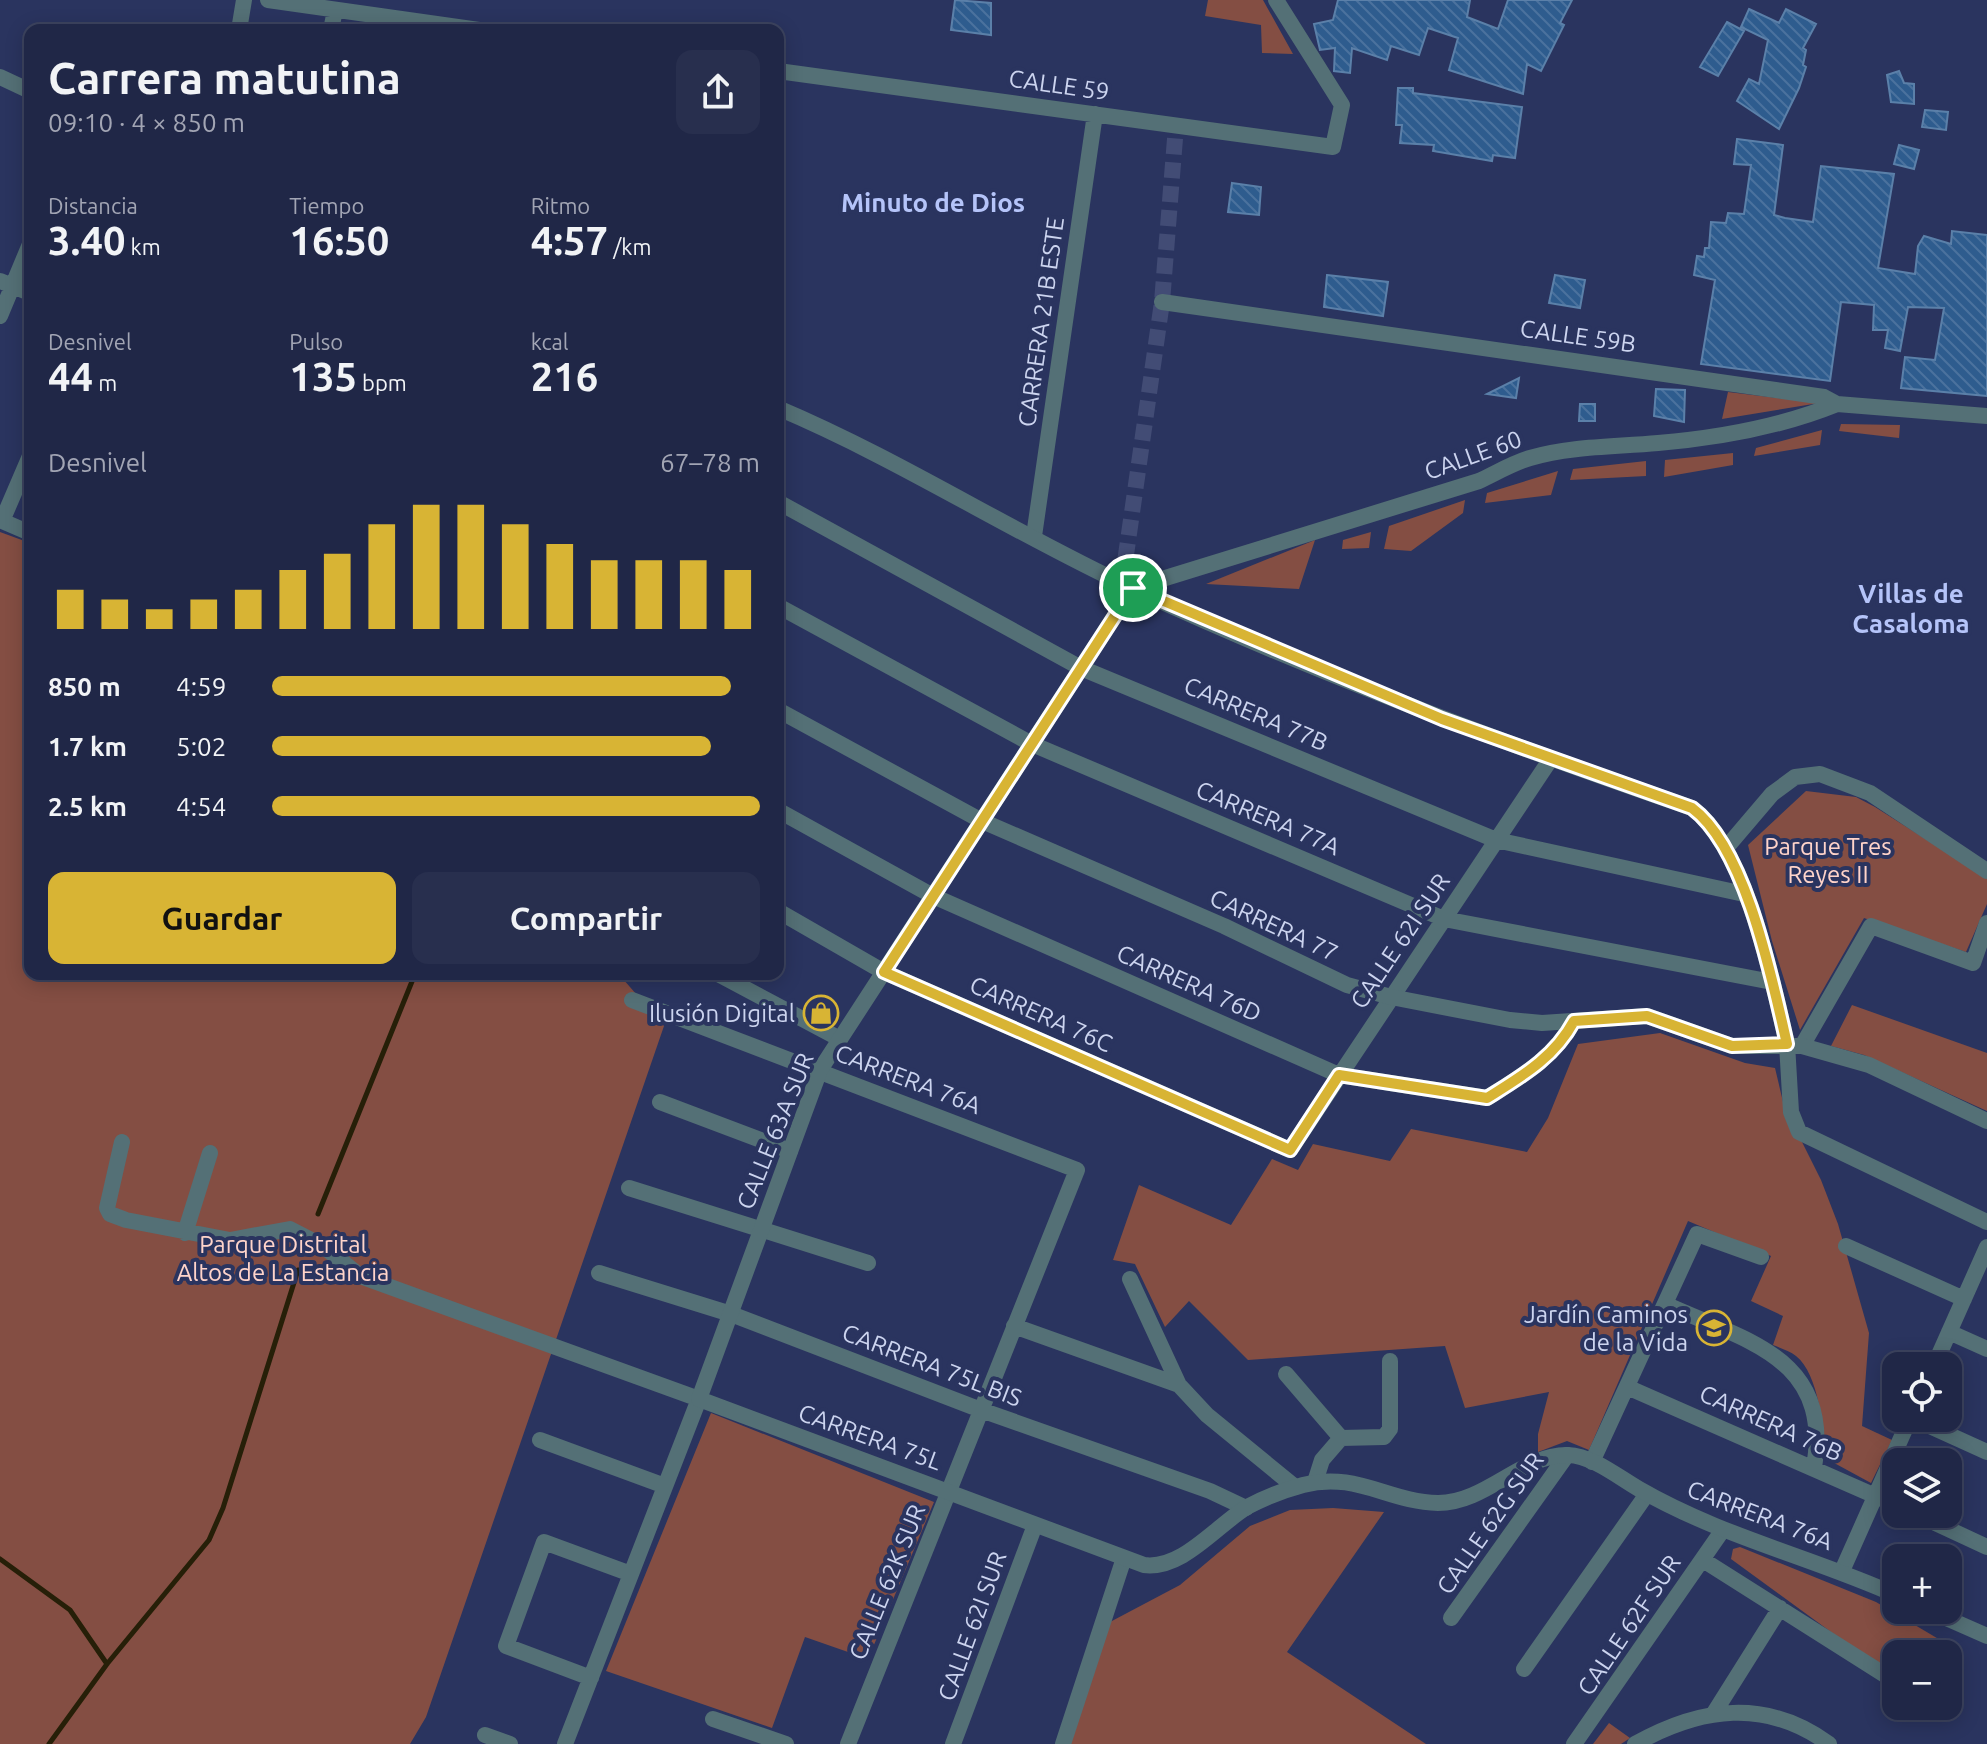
<!DOCTYPE html>
<html lang="es">
<meta charset="utf-8">
<style>
body{margin:0;font-family:Ubuntu,sans-serif;background:#282f4e;color:#f1f3f6;height:100vh;display:flex;flex-direction:column;font-size:30px;white-space:nowrap}
*{box-sizing:border-box;margin:0}
p{font-size:26px;color:#a2a5b4}
.icon{flex:none;width:44px;height:44px;fill:none;stroke:currentColor;stroke-width:2;stroke-linecap:round;stroke-linejoin:round}
.map{position:relative;flex:1;overflow:hidden}
.side{position:absolute;left:24px;top:24px;width:760px;height:956px;display:flex;flex-direction:column;background:#202747;border-radius:16px;box-shadow:0 4px 20px #0003,0 0 0 2px #3d4460}
.side>*{flex:none}
.controls{position:absolute;left:1882px;top:1352px;display:grid;gap:16px}
.controls a{display:grid;place-items:center;width:80px;height:80px;border-radius:16px;background:#202747;box-shadow:0 4px 20px #0003,0 0 0 2px #3d4460;font-size:40px}
.pin{position:absolute;display:grid;place-items:center;width:68px;height:68px;color:#fff;margin:-34px;border:4px solid #fff;border-radius:50%;box-shadow:0 2px 8px #0007}
.round{display:grid;place-items:center;flex:none;width:84px;height:84px;border-radius:16px;background:#282f4e}
.summary{display:flex;align-items:center;justify-content:space-between;height:136px;padding:0 24px}
h1{font-size:44px;font-weight:600;line-height:60px}
.metrics{display:grid;grid-template-columns:repeat(3,1fr);gap:12px;height:136px;padding:8px 24px}
.metrics div{display:grid;align-content:center}
.metrics b{font-size:40px;font-weight:600}
.metrics small{font-size:22px;font-weight:400}
.metrics p{font-size:22px}
.chart{height:224px;padding:16px 24px}
.chart p{display:flex;justify-content:space-between}
.chart svg{width:100%;height:144px;margin-top:8px;stroke:#d8b434;stroke-width:6}
.primary-button{display:flex;gap:16px;margin-top:auto;padding:16px 24px}
.primary-button a{flex:1;height:92px;border-radius:16px;background:#d8b434;color:#111;font-size:32px;font-weight:600;line-height:92px;text-align:center}
.primary-button a+a{background:#282f4e;color:#f1f3f6}
ul{padding:0 24px;list-style:none;font-size:26px}
li{display:grid;grid-template-columns:128px 96px 1fr;align-items:center;height:60px}
li i{height:20px;border-radius:10px;background:#d8b434}
.map>svg:first-child{display:block}
</style>
<div class="map">
<svg width="1987" height="1744" viewBox="0 0 1987 1744">
<defs>
<pattern id="building-back-hatch" width="6" height="6" patternUnits="userSpaceOnUse" patternTransform="scale(2)"><rect width="6" height="6" fill="#2e5c8e"/><path d="M-1 5l2 2M0 0l6 6M5-1l2 2" fill="none" stroke="#4b729e"/></pattern>
</defs>
<rect width="100%" height="100%" fill="#2a345f"/>
<path fill="#844e43" d="M 1208,0 L 1263,0 L 1293,54 L 1262,53 L 1261,25 L 1205,16 Z
M 1728,392 L 1819,403 L 1722,419 Z
M 1841,424 L 1900,425 L 1899,438 L 1839,431 Z
M 1822,430 L 1820,445 L 1754,456 L 1756,448 Z
M 1733,453 L 1733,465 L 1664,477 L 1665,460 Z
M 1646,461 L 1646,476 L 1570,480 L 1573,469 Z
M 1558,471 L 1551,495 L 1485,503 L 1487,493 Z
M 1465,500 L 1463,513 L 1411,551 L 1384,549 L 1389,526 Z
M 0,532 L 30,543 L 30,974 L 626,974 L 623,979 L 664,1026 L 426,1717 L 410,1744 L 0,1744 Z
M 1371,532 L 1369,548 L 1342,549 L 1343,540 Z
M 1315,540 L 1299,589 L 1206,584 Z
M 1806,791 L 1856,797 L 1875,807 L 1987,878 L 1987,904 L 1966,952 L 1864,918 L 1800,1030 L 1772,941 L 1748,845 Z
M 1852,1005 L 1987,1053 L 1987,1111 L 1864,1055 L 1831,1046 Z
M 1660,1033 L 1745,1063 L 1775,1068 L 1784,1106 L 1821,1180 L 1838,1224 L 1869,1333 L 1862,1426 L 1892,1440 L 1871,1483 L 1825,1458 C 1824,1431 1819,1374 1796,1356 C 1790,1351 1780,1348 1773,1345 L 1783,1316 L 1751,1301 L 1771,1256 L 1688,1221 L 1589,1450 L 1567,1441 L 1538,1452 L 1538,1434 L 1549,1392 L 1465,1408 L 1445,1346 L 1248,1360 L 1189,1301 L 1165,1327 L 1135,1264 L 1113,1260 L 1139,1185 L 1231,1225 L 1272,1159 L 1298,1170 L 1313,1144 L 1390,1161 L 1411,1129 L 1527,1152 L 1548,1118 L 1578,1044 Z
M 711,1413 L 934,1502 L 868,1659 L 805,1637 L 772,1728 L 606,1671 Z
M 1333,1508 L 1384,1512 L 1287,1652 L 1426,1744 L 1070,1744 L 1110,1622 L 1180,1585 L 1250,1526 L 1290,1510 Z
M 1740,1547 L 1876,1602 L 1947,1644 L 1942,1654 L 1896,1654 L 1896,1674 L 1842,1640 L 1731,1559 L 1733,1549 Z
M 1609,1723 L 1630,1738 L 1621,1744 L 1593,1744 Z"/>
<g fill="none" stroke-linecap="round" stroke-linejoin="round">
<path stroke="#261f08" stroke-width="5" d="M 318,1214 L 415,974
M 0,1559 L 70,1610 L 107,1664
M 49,1744 L 107,1664 L 209,1540 L 223,1508 L 298,1270"/>
</g>
<path fill="url(#building-back-hatch)" stroke="#5b80a9" stroke-width="2" d="M 955,0 L 991,3 L 991,35 L 951,30 Z
M 1338,0 L 1470,0 L 1467,17 L 1498,29 L 1508,0 L 1572,0 L 1560,23 L 1564,25 L 1541,71 L 1527,64 L 1523,94 L 1449,70 L 1458,38 L 1428,28 L 1419,55 L 1391,46 L 1387,60 L 1352,48 L 1350,73 L 1334,71 L 1335,48 L 1320,50 L 1314,24 L 1333,20 Z
M 1749,9 L 1779,23 L 1786,9 L 1816,24 L 1803,48 L 1806,50 L 1803,65 L 1806,67 L 1799,88 L 1779,129 L 1737,101 L 1749,79 L 1759,84 L 1768,40 L 1741,27 Z
M 1727,22 L 1744,31 L 1718,76 L 1700,67 Z
M 1899,71 L 1904,83 L 1914,84 L 1914,104 L 1891,102 L 1887,75 Z
M 1398,88 L 1413,88 L 1413,93 L 1522,107 L 1515,158 L 1493,155 L 1492,161 L 1433,151 L 1434,145 L 1400,143 L 1402,125 L 1396,125 Z
M 1925,110 L 1948,112 L 1946,130 L 1922,127 Z
M 1737,139 L 1783,145 L 1774,215 L 1785,218 L 1813,222 L 1821,166 L 1894,174 L 1878,268 L 1915,274 L 1918,246 L 1924,236 L 1951,244 L 1952,231 L 1987,235 L 1987,396 L 1901,388 L 1905,357 L 1935,360 L 1944,308 L 1908,307 L 1900,351 L 1885,348 L 1888,330 L 1873,330 L 1874,305 L 1841,302 L 1830,381 L 1701,364 L 1715,280 L 1694,275 L 1697,256 L 1704,257 L 1705,248 L 1709,248 L 1711,222 L 1726,223 L 1728,213 L 1744,214 L 1751,165 L 1734,164 Z
M 1899,145 L 1919,150 L 1914,169 L 1894,164 Z
M 1232,183 L 1261,187 L 1259,215 L 1228,212 Z
M 1327,275 L 1388,282 L 1383,316 L 1324,307 Z
M 1555,275 L 1585,280 L 1580,308 L 1549,303 Z
M 1519,378 L 1516,398 L 1487,394 Z
M 1656,389 L 1685,390 L 1684,422 L 1654,416 Z
M 1580,404 L 1595,404 L 1595,421 L 1579,421 Z"/>
<g fill="none" stroke-linecap="round" stroke-linejoin="round">
<path stroke="#424c75" stroke-width="16" stroke-dasharray="16 8" stroke-linecap="butt" d="M 1122,583 L 1162,302 L 1176,126"/>
<path stroke="#547076" stroke-width="16" d="M 268,0 L 479,30
M 239,30 L 244,0
M 331,30 L 335,10
M 778,71 L 1333,147 L 1342,105 L 1276,0
M 0,281 L 30,293
M 1162,302 L 1824,397 L 1837,404 L 1987,416
M 0,316 L 30,244
M 778,502 L 1081,668 L 1496,840 L 1744,894
M 0,520 L 30,533
M 2,521 L 30,456
M 1034,536 L 1095,114
M 1133,588 L 1479,481 C 1496,473 1513,463 1530,458 C 1571,446 1615,447 1658,443 C 1719,438 1780,427 1837,404
M 778,606 L 1032,744 L 1444,919 L 1772,982
M 778,710 L 982,821
M 781,812 L 933,896 L 1339,1075 L 1487,1098 C 1522,1076 1554,1058 1574,1021
M 1726,848 L 1772,794 L 1795,777 L 1820,774 L 1870,793 L 1987,871
M 778,911 L 884,972 L 1290,1150 L 1550,760
M 718,974 L 840,1039
M 632,1000 L 1077,1170 L 848,1744
M 1787,1044 L 1791,1112 L 1799,1132 L 1987,1222
M 1802,1046 L 1871,926 L 1973,963 L 1987,923
M 660,1102 L 790,1151
M 122,1142 L 107,1208 L 110,1214 L 126,1220 L 230,1240 L 290,1229 L 323,1246 L 360,1276 L 699,1399 L 565,1744
M 629,1188 L 868,1263
M 185,1233 L 210,1153
M 1846,1246 L 1964,1299
M 599,1273 L 731,1314 L 981,1410 L 1210,1491 L 1246,1508
M 1130,1279 L 1179,1385 L 1207,1415 L 1295,1487
M 1665,1304 C 1746,1341 1833,1357 1814,1468
M 1014,1326 L 1179,1385
M 1949,1332 L 1987,1349
M 1934,1366 L 1987,1247
M 1286,1374 L 1341,1438
M 1627,1387 L 1896,1505
M 1912,1418 L 1987,1452
M 540,1440 L 665,1486
M 1592,1462 L 1697,1234 L 1761,1257
M 1315,1482 L 1322,1460 L 1341,1438 L 1384,1437 L 1390,1429 L 1390,1361
M 1916,1514 L 1987,1547
M 1703,1560 L 1896,1682
M 1842,1571 L 1910,1418
M 1451,1618 L 1567,1455
M 1524,1669 L 1647,1494
M 591,1678 L 506,1646 L 544,1542 L 631,1574
M 1714,1713 L 1780,1608
M 713,1719 L 786,1744
M 485,1735 L 510,1744
M 1063,1744 L 1124,1558
M 1574,1744 L 1722,1531
M 1635,1744 C 1701,1707 1766,1698 1829,1744"/>
<path stroke="#547076" stroke-width="16" d="M 0,77 L 30,91
M 778,408 C 901,460 1013,533 1134,589 C 1316,673 1503,743 1692,808 C 1746,848 1772,979 1787,1044
M 1133,588 L 820,1070 L 699,1399 L 1144,1565 C 1182,1570 1216,1526 1247,1507 C 1264,1498 1284,1490 1303,1485 C 1356,1471 1388,1502 1438,1503 C 1486,1503 1522,1454 1568,1455 C 1593,1456 1618,1477 1639,1489 C 1720,1536 1811,1557 1896,1595
M 982,821 L 1224,926 L 1347,985 L 1391,997 L 1510,1020 L 1542,1023 L 1647,1016 L 1732,1046 L 1802,1046 L 1869,1065 L 1987,1121
M 1928,1610 L 1987,1636
M 953,1744 L 1035,1525"/>
</g>
<g fill="none" stroke-linecap="round" stroke-linejoin="round">
<g stroke="#fff" stroke-width="16">
<path id="route" d="M 1133,588 L 1442,719 L 1692,808 C 1746,848 1772,979 1787,1044 L 1732,1046 L 1647,1016 L 1574,1021 C 1554,1058 1522,1076 1487,1098 L 1339,1075 L 1290,1150 L 884,972 Z"/>
</g>
<use href="#route" stroke="#d8b434" stroke-width="10"/>
</g>
<defs>
<g id="shop-ring" transform="scale(1.8)"><circle r="9.5" fill="#2a345f" stroke="#d8b434" stroke-width="1.5"/><path d="M-5-2.5h2.3a2.7 3.5 0 0 1 5.4 0H5L5.5 6h-11ZM-1.5-2.5h3a1.5 2.3 0 0 0-3 0Z" fill="#d8b434"/></g>
<g id="university-ring" transform="scale(1.8)"><circle r="9.5" fill="#2a345f" stroke="#d8b434" stroke-width="1.5"/><path d="M0-5L7-2L0 1L-7-2ZM-4 1L0 2.5L4 1V4Q0 6-4 4Z" fill="#d8b434"/></g>
</defs>
<g fill-rule="evenodd">
<use href="#shop-ring" x="821" y="1013"/>
<use href="#university-ring" x="1714" y="1328"/>
</g>
<g text-anchor="middle" dominant-baseline="central" stroke-width="8" stroke-linejoin="round" paint-order="stroke">
<g font-size="24" fill="#ccd4ef" stroke="#2a345f">
<text transform="translate(1059 85) rotate(8)">CALLE 59</text>
<text transform="translate(1041 322) rotate(-82)">CARRERA 21B ESTE</text>
<text transform="translate(1578 336) rotate(8)">CALLE 59B</text>
<text transform="translate(1473 455) rotate(-20)">CALLE 60</text>
<text transform="translate(1256 714) rotate(23)">CARRERA 77B</text>
<text transform="translate(1268 818) rotate(23)">CARRERA 77A</text>
<text transform="translate(1274 925) rotate(25)">CARRERA 77</text>
<text transform="translate(1400 941) rotate(-56)">CALLE 62I SUR</text>
<text transform="translate(1189 983) rotate(24)">CARRERA 76D</text>
<text transform="translate(1041 1014) rotate(24)">CARRERA 76C</text>
<text transform="translate(908 1079) rotate(21)">CARRERA 76A</text>
<text transform="translate(775 1131) rotate(-68)">CALLE 63A SUR</text>
<text transform="translate(932 1365) rotate(21)">CARRERA 75L BIS</text>
<text transform="translate(1771 1423) rotate(24)">CARRERA 76B</text>
<text transform="translate(870 1437) rotate(20)">CARRERA 75L</text>
<text transform="translate(1760 1515) rotate(21)">CARRERA 76A</text>
<text transform="translate(1490 1523) rotate(-55)">CALLE 62G SUR</text>
<text transform="translate(887 1582) rotate(-68)">CALLE 62K SUR</text>
<text transform="translate(1629 1625) rotate(-56)">CALLE 62F SUR</text>
<text transform="translate(972 1626) rotate(-70)">CALLE 62I SUR</text>
</g>
<g font-size="24" fill="#ffd4ca" stroke="#2a345f">
<text x="1828" y="846">Parque Tres<tspan x="1828" dy="28">Reyes II</tspan></text>
<text x="283" y="1244">Parque Distrital<tspan x="283" dy="28">Altos de La Estancia</tspan></text>
</g>
<g font-size="24" fill="#ccd4ef" stroke="#2a345f" text-anchor="end">
<text x="795" y="1013">Ilusión Digital</text>
<text x="1688" y="1314">Jardín Caminos<tspan x="1688" dy="28">de la Vida</tspan></text>
</g>
<g font-size="26" font-weight="bold" fill="#b5c4f9" stroke="#2a345f">
<text x="933" y="202">Minuto de Dios</text>
<text x="1911" y="593">Villas de<tspan x="1911" dy="30">Casaloma</tspan></text>
</g>
</g>
</svg>
<div class="controls">
<a><svg class="icon" aria-label="locate" viewBox="0 0 24 24"><circle cx="12" cy="12" r="6"/><path d="M12 2v4M12 18v4M2 12h4M18 12h4"/></svg></a>
<a><svg class="icon" aria-label="layers" viewBox="0 0 24 24"><path d="M12 4l9 5-9 5-9-5zM3 14l9 5 9-5"/></svg></a>
<a>+</a>
<a>−</a>
</div>
<div class="pin" style="left:1133px;top:588px;background:#1e9e55"><svg class="icon" aria-label="arrive" viewBox="0 0 24 24"><path d="M6 21V4h12l-3 4 3 4H6"/></svg></div>
<section class="side">
<div class="summary"><div><h1>Carrera matutina</h1><p>09:10 · 4 × 850 m</p></div><a class="round"><svg class="icon" aria-label="share" viewBox="0 0 24 24"><path d="M12 15V3M7 8l5-5 5 5M5 13v7h14v-7"/></svg></a></div>
<div class="metrics">
<div><p>Distancia</p><b>3.40<small> km</small></b></div>
<div><p>Tiempo</p><b>16:50</b></div>
<div><p>Ritmo</p><b>4:57<small> /km</small></b></div>
</div>
<div class="metrics">
<div><p>Desnivel</p><b>44<small> m</small></b></div>
<div><p>Pulso</p><b>135<small> bpm</small></b></div>
<div><p>kcal</p><b>216</b></div>
</div>
<div class="chart"><p><span>Desnivel</span>67–78 m</p>
<svg viewBox="0 0 160 44" preserveAspectRatio="none"><path d="M5 44V32M15 44V35M25 44V38M35 44V35M45 44V32M55 44V26M65 44V21M75 44V12M85 44V6M95 44V6M105 44V12M115 44V18M125 44V23M135 44V23M145 44V23M155 44V26"/></svg>
</div>
<ul>
<li><b>850 m</b>4:59<i style="width:94%"></i></li>
<li><b>1.7 km</b>5:02<i style="width:90%"></i></li>
<li><b>2.5 km</b>4:54<i style="width:100%"></i></li>
</ul>
<div class="primary-button"><a>Guardar</a><a>Compartir</a></div>
</section>
</div>
